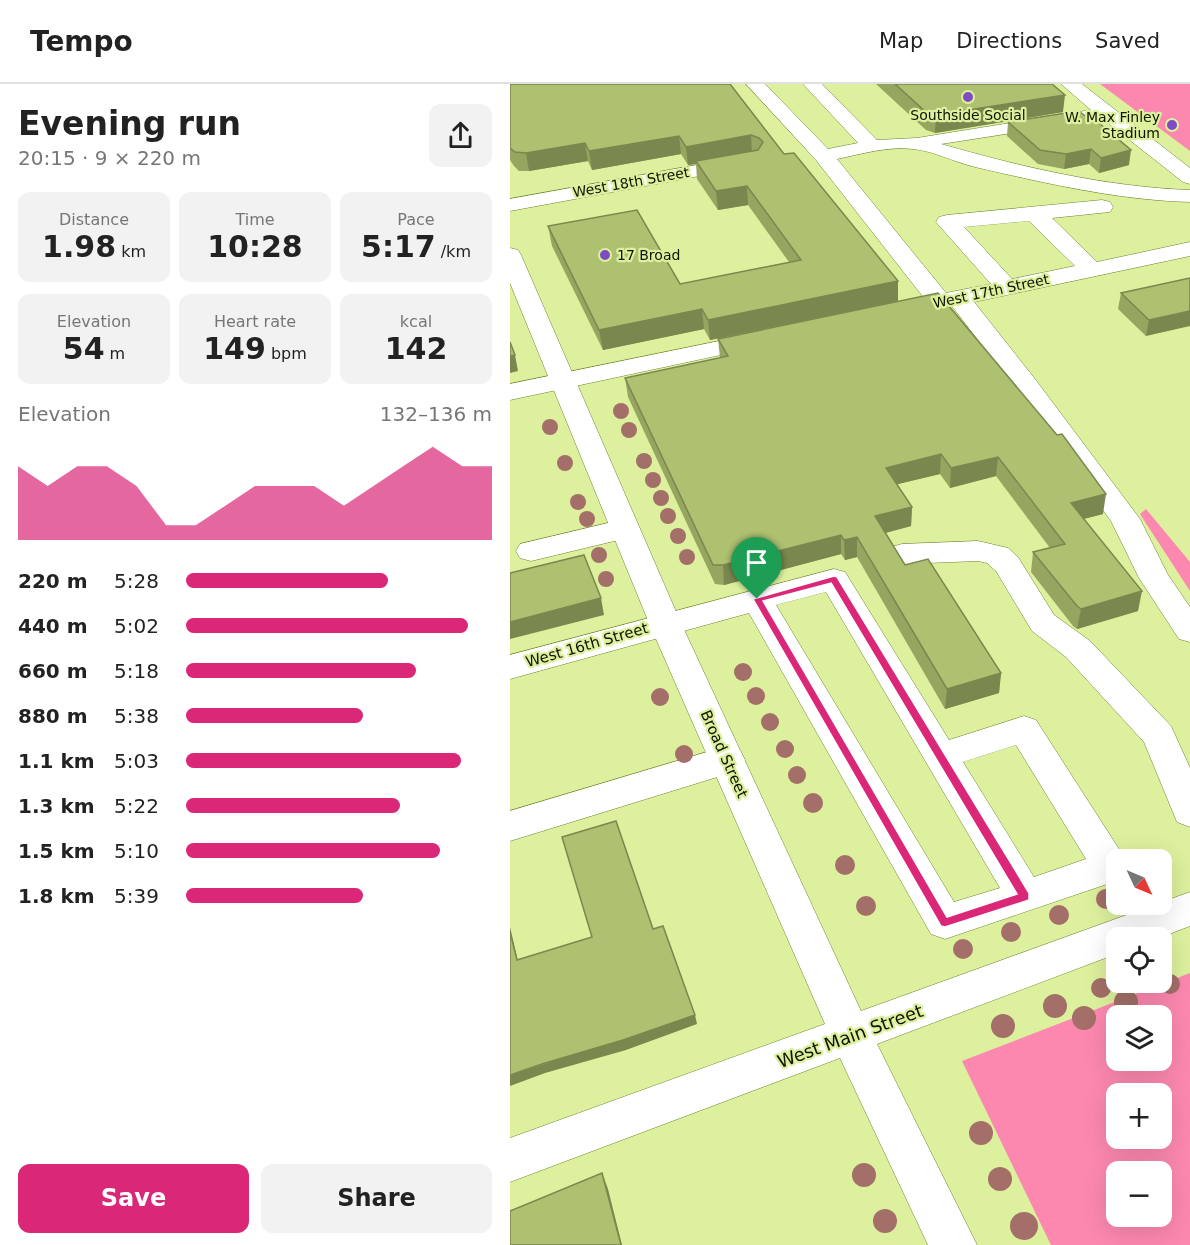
<!DOCTYPE html>
<meta charset="utf-8">
<style>
body{margin:0;font-family:"DejaVu Sans",sans-serif;background:#f2f2f2;color:#222;height:100vh;display:flex;flex-direction:column;font-size:22px;white-space:nowrap}
*{box-sizing:border-box;margin:0}
p{font-size:20px;color:#767676}
.icon{flex:none;width:33px;height:33px;fill:none;stroke:currentColor;stroke-width:2;stroke-linecap:round;stroke-linejoin:round}
.map{position:relative;flex:1;overflow:hidden}
.sheet{display:flex;flex-direction:column;background:#fff;width:510px}
.sheet>*{flex:none}
.needle{width:39px;rotate:134deg}
.fabs{position:absolute;left:596px;top:765px;display:grid;gap:12px}
.fabs a{display:grid;place-items:center;width:66px;height:66px;border-radius:12px;background:#fff;box-shadow:0 6px 24px #0002;font-size:30px}
.pin{position:absolute;display:grid;place-items:center;width:51px;height:51px;color:#fff;margin:-62px -26px;border-radius:50% 50% 50% 0;rotate:-45deg;box-shadow:0 0 6px #0007}
.pin .icon{rotate:45deg}
.round{display:grid;place-items:center;flex:none;width:63px;height:63px;border-radius:12px;background:#f2f2f2}
.head{display:flex;align-items:center;justify-content:space-between;height:102px;padding:0 18px}
h1{font-size:33px;font-weight:700;line-height:45px}
.figures{display:grid;grid-template-columns:repeat(3,1fr);gap:9px;height:102px;padding:6px 18px}
.figures div{display:grid;align-content:center;border-radius:12px;background:#f2f2f2;text-align:center}
.figures b{font-size:30px;font-weight:700}
.figures small{font-size:16px;font-weight:400}
.figures p{font-size:16px}
.chart{height:168px;padding:12px 18px}
.chart p{display:flex;justify-content:space-between}
.chart svg{width:100%;height:108px;margin-top:6px;fill:#db2777;opacity:.7}
.primary-button{display:flex;gap:12px;margin-top:auto;padding:12px 18px}
.primary-button a{flex:1;height:69px;border-radius:12px;background:#db2777;color:#fff;font-size:24px;font-weight:700;line-height:69px;text-align:center}
.primary-button a+a{background:#f2f2f2;color:#222}
ul{padding:0 18px;list-style:none;font-size:20px}
li{display:grid;grid-template-columns:96px 72px 1fr;align-items:center;height:45px}
li i{height:15px;border-radius:8px;background:#db2777}
header{display:flex;align-items:center;gap:36px;box-sizing:border-box;height:84px;padding:0 30px;background:#fff;border-bottom:2px solid #e0e0e0}
header strong{font-size:28px}
nav{display:flex;gap:33px;margin-inline-start:auto;font-size:21px}
main{display:flex;flex:1;min-height:0}
.map>svg:first-child{display:block}
</style>
<header>
<strong>Tempo</strong>
<nav><a>Map</a><a>Directions</a><a>Saved</a></nav>
</header>
<main>
<section class="sheet">
<div class="head"><div><h1>Evening run</h1><p>20:15 · 9 × 220 m</p></div><a class="round"><svg class="icon" aria-label="share" viewBox="0 0 24 24"><path d="M12 15V3M7 8l5-5 5 5M5 13v7h14v-7"/></svg></a></div>
<div class="figures">
<div><p>Distance</p><b>1.98<small> km</small></b></div>
<div><p>Time</p><b>10:28</b></div>
<div><p>Pace</p><b>5:17<small> /km</small></b></div>
</div>
<div class="figures">
<div><p>Elevation</p><b>54<small> m</small></b></div>
<div><p>Heart rate</p><b>149<small> bpm</small></b></div>
<div><p>kcal</p><b>142</b></div>
</div>
<div class="chart"><p><span>Elevation</span>132–136 m</p>
<svg viewBox="0 0 160 44" preserveAspectRatio="none"><path d="M0 44V14L10 22L20 14L30 14L40 22L50 38L60 38L70 30L80 22L90 22L100 22L110 30L120 22L130 14L140 6L150 14L160 14V44z"/></svg>
</div>
<ul>
<li><b>220 m</b>5:28<i style="width:66%"></i></li>
<li><b>440 m</b>5:02<i style="width:92%"></i></li>
<li><b>660 m</b>5:18<i style="width:75%"></i></li>
<li><b>880 m</b>5:38<i style="width:58%"></i></li>
<li><b>1.1 km</b>5:03<i style="width:90%"></i></li>
<li><b>1.3 km</b>5:22<i style="width:70%"></i></li>
<li><b>1.5 km</b>5:10<i style="width:83%"></i></li>
<li><b>1.8 km</b>5:39<i style="width:58%"></i></li>
</ul>
<div class="primary-button"><a>Save</a><a>Share</a></div>
</section>
<div class="map">
<svg width="680" height="1161" viewBox="0 0 680 1161">
<rect width="100%" height="100%" fill="#dcf09d"/>
<path fill="#fc88af" fill-rule="evenodd" d="M 590,0 L 680,0 L 680,67 Z
M 636,425 L 680,478 L 680,507 L 630,430 Z
M 680,889 L 680,1161 L 541,1161 L 452,977 ZM 606,932 L 651,932 L 651,976 L 606,976 ZM 606,1010 L 651,1010 L 651,1054 L 606,1054 ZM 606,1088 L 651,1088 L 651,1132 L 606,1132 Z"/>
<g fill="none" stroke-linecap="round" stroke-linejoin="round">
<g stroke="#708130" stroke-width="1">
<path id="minor" d="M 236,0 L 255,0 L 318,65 L 348,59 L 293,0 L 312,0 L 367,56 L 407,54 L 581,26 L 551,0 L 572,0 L 680,84 L 680,100 L 673,98 L 593,35 L 431,60 C 511,83 597,103 680,106 L 680,118 C 607,116 535,99 465,83 C 444,78 424,67 403,65 C 378,62 351,70 327,75 L 436,209 L 481,200 L 426,138 L 429,133 L 437,131 L 592,116 L 600,118 L 603,123 L 600,128 L 542,134 L 587,178 L 680,158 L 680,172 L 464,218 L 525,295 L 630,435 L 658,491 L 680,523 L 680,558 L 669,555 L 629,494 L 601,437 L 507,307 L 442,222 L 391,233 L 382,231 L 379,226 L 382,221 L 414,214 L 306,76 ZM 519,137 L 565,182 L 502,195 L 454,143 Z
M 231,73 L 238,75 L 241,79 L 238,83 L 0,127 L 0,115 Z
M 253,248 L 262,250 L 265,255 L 262,260 L 0,316 L 0,300 Z
M 115,435 L 125,438 L 130,445 L 125,452 L 21,477 L 10,474 L 6,467 L 10,460 Z
M 468,457 L 498,464 L 508,473 L 544,531 L 580,557 L 661,642 L 680,684 L 680,743 L 667,738 L 634,658 L 556,573 L 522,547 L 486,487 L 477,479 L 468,477 L 392,480 L 381,477 L 377,470 L 381,463 L 392,460 Z
M 324,485 L 335,488 L 439,656 L 514,632 L 526,636 L 616,776 L 606,776 L 606,797 L 435,855 L 421,850 L 239,529 L 0,595 L 0,571 ZM 316,508 L 490,804 L 444,818 L 266,521 ZM 506,661 L 576,775 L 524,793 L 453,678 Z
M 217,662 L 230,666 L 235,676 L 230,686 L 0,757 L 0,727 Z"/>
</g>
<g stroke="#708130" stroke-width="1">
<path id="major" d="M 0,164 L 8,166 L 11,171 L 171,539 L 351,927 L 680,808 L 680,842 L 649,854 L 606,854 L 606,870 L 367,960 L 467,1161 L 418,1161 L 330,974 L 0,1098 L 0,1054 L 315,940 L 139,539 L 0,199 Z"/>
</g>
<use href="#minor" fill="#fff" fill-rule="evenodd"/>
<use href="#major" fill="#fff" fill-rule="evenodd"/>
</g>
<g fill="#a36f68">
<circle cx="111" cy="327" r="8"/>
<circle cx="40" cy="343" r="8"/>
<circle cx="119" cy="346" r="8"/>
<circle cx="134" cy="377" r="8"/>
<circle cx="55" cy="379" r="8"/>
<circle cx="143" cy="396" r="8"/>
<circle cx="151" cy="414" r="8"/>
<circle cx="68" cy="418" r="8"/>
<circle cx="158" cy="432" r="8"/>
<circle cx="77" cy="435" r="8"/>
<circle cx="168" cy="452" r="8"/>
<circle cx="89" cy="471" r="8"/>
<circle cx="177" cy="473" r="8"/>
<circle cx="96" cy="495" r="8"/>
<circle cx="233" cy="588" r="9"/>
<circle cx="246" cy="612" r="9"/>
<circle cx="150" cy="613" r="9"/>
<circle cx="260" cy="638" r="9"/>
<circle cx="275" cy="665" r="9"/>
<circle cx="174" cy="670" r="9"/>
<circle cx="287" cy="691" r="9"/>
<circle cx="303" cy="719" r="10"/>
<circle cx="335" cy="781" r="10"/>
<circle cx="596" cy="815" r="10"/>
<circle cx="356" cy="822" r="10"/>
<circle cx="549" cy="831" r="10"/>
<circle cx="501" cy="848" r="10"/>
<circle cx="453" cy="865" r="10"/>
<circle cx="660" cy="900" r="10"/>
<circle cx="591" cy="904" r="10"/>
<circle cx="616" cy="918" r="12"/>
<circle cx="545" cy="922" r="12"/>
<circle cx="574" cy="934" r="12"/>
<circle cx="493" cy="942" r="12"/>
<circle cx="471" cy="1049" r="12"/>
<circle cx="354" cy="1091" r="12"/>
<circle cx="490" cy="1095" r="12"/>
<circle cx="375" cy="1137" r="12"/>
<circle cx="514" cy="1142" r="14"/>
</g>
<path fill="#96a660" d="M 0,0 L 220,0 L 274,70 L 388,197 L 388,217 L 200,256 L 194,245 L 93,266 L 42,162 L 38,142 L 170,200 L 279,178 L 238,121 L 208,126 L 187,95 L 186,80 L 178,81 L 171,70 L 82,86 L 78,77 L 19,87 L 9,87 L 4,82 L 0,76 Z
M 366,0 L 542,0 L 553,28 L 425,49 L 416,46 Z
M 569,27 L 619,81 L 589,89 L 579,80 L 554,85 L 528,80 L 497,52 L 498,38 Z
M 680,194 L 636,252 L 608,225 L 611,209 Z
M 428,209 L 593,430 L 573,435 L 628,527 L 567,545 L 563,542 L 521,488 L 523,468 L 540,464 L 486,392 L 440,404 L 430,390 L 387,400 L 402,423 L 401,442 L 375,449 L 395,481 L 491,589 L 489,609 L 435,625 L 347,473 L 335,476 L 331,470 L 214,501 L 205,500 L 118,313 L 115,294 L 210,274 L 208,255 Z"/>
<path fill="#7a874e" d="M 555,11 L 553,28 L 425,49 L 426,31 Z
M 241,51 L 242,70 L 186,77 L 186,80 L 178,81 L 176,63 Z
M 169,52 L 171,70 L 82,86 L 79,67 Z
M 75,59 L 78,77 L 19,87 L 16,69 Z
M 581,65 L 579,80 L 554,85 L 556,70 Z
M 621,66 L 619,81 L 589,89 L 591,74 Z
M 237,102 L 238,121 L 208,126 L 206,107 Z
M 388,197 L 388,217 L 200,256 L 198,236 Z
M 192,225 L 194,245 L 93,266 L 89,246 Z
M 680,227 L 680,242 L 636,252 L 639,236 Z
M 5,271 L 8,287 L 0,289 L 0,272 Z
M 431,370 L 430,390 L 376,403 L 376,384 Z
M 488,373 L 486,392 L 440,404 L 441,384 Z
M 596,410 L 593,430 L 558,439 L 561,419 Z
M 402,423 L 401,442 L 364,452 L 365,432 Z
M 331,451 L 331,470 L 214,501 L 213,481 Z
M 347,453 L 347,473 L 335,476 L 334,456 Z
M 632,507 L 628,527 L 567,545 L 571,525 Z
M 91,514 L 94,531 L 0,555 L 0,538 Z
M 491,589 L 489,609 L 435,625 L 437,605 Z
M 0,843 L 10,886 L 7,876 L 0,848 Z
M 185,931 L 187,940 L 116,966 L 35,989 L 0,1002 L 0,991 Z
M 92,1089 L 98,1105 L 112,1161 L 111,1161 Z"/>
<path fill="#aec170" stroke="#7a874e" stroke-width="1.5" d="M 0,0 L 220,0 L 274,70 L 284,69 L 388,197 L 198,236 L 192,225 L 89,246 L 38,142 L 127,126 L 170,200 L 291,176 L 237,102 L 206,107 L 186,77 L 248,66 L 253,58 L 249,54 L 241,51 L 176,63 L 169,52 L 79,67 L 75,59 L 16,69 L 5,68 L 0,64 Z
M 385,0 L 542,0 L 555,11 L 426,31 L 417,29 Z
M 569,27 L 579,35 L 583,34 L 621,66 L 591,74 L 581,65 L 556,70 L 530,66 L 498,38 Z
M 680,194 L 680,227 L 639,236 L 611,209 Z
M 428,209 L 547,351 L 552,350 L 596,410 L 561,419 L 632,507 L 571,525 L 567,522 L 523,468 L 555,460 L 488,373 L 441,384 L 431,370 L 376,384 L 402,423 L 365,432 L 395,481 L 418,475 L 491,589 L 437,605 L 347,453 L 334,456 L 331,451 L 213,481 L 203,481 L 115,294 L 218,272 L 208,255 Z
M 0,258 L 5,271 L 0,272 Z
M 74,471 L 91,514 L 0,538 L 0,489 Z
M 106,737 L 143,845 L 153,842 L 185,931 L 113,956 L 32,980 L 0,991 L 0,848 L 7,876 L 82,853 L 52,753 Z
M 92,1089 L 111,1161 L 0,1161 L 0,1127 Z"/>
<path fill="#db2777" stroke="#fff" stroke-width="1.5" fill-rule="evenodd" d="M 324,492 L 327,493 L 519,809 L 519,816 L 435,843 L 431,842 L 243,515 ZM 321,499 L 507,810 L 437,833 L 253,517 Z"/>
<g fill="#7e4bc3" stroke="#dcf09d" stroke-width="2">
<circle cx="458" cy="13" r="6"/>
<circle cx="662" cy="41" r="6"/>
<circle cx="95" cy="171" r="6"/>
</g>
<g text-anchor="middle" dominant-baseline="central" stroke-width="4.5" stroke-linejoin="round" paint-order="stroke">
<g font-size="14" fill="#101400" stroke="#dcf09d">
<text x="458" y="31">Southside Social</text>
<text x="650" y="33" text-anchor="end">W. Max Finley<tspan x="650" dy="16">Stadium</tspan></text>
<text x="107" y="171" text-anchor="start">17 Broad</text>
</g>
<g font-size="14" fill="#101400" stroke="#dcf09d">
<text transform="translate(121 98) rotate(-10)">West 18th Street</text>
<text transform="translate(481 207) rotate(-12)">West 17th Street</text>
</g>
<g font-size="15" fill="#101400" stroke="#dcf09d">
<text transform="translate(77 561) rotate(-16)">West 16th Street</text>
<text transform="translate(214 670) rotate(66)">Broad Street</text>
</g>
<g font-size="18" fill="#101400" stroke="#dcf09d">
<text transform="translate(340 952) rotate(-20)">West Main Street</text>
</g>
</g>
</svg>
<div class="fabs">
<a><svg class="needle" viewBox="-14 -14 28 28"><path d="M0-13l5 13h-10z" fill="#e53935"/><path d="M0 13l5-13h-10z" fill="#767676"/></svg></a>
<a><svg class="icon" aria-label="locate" viewBox="0 0 24 24"><circle cx="12" cy="12" r="6"/><path d="M12 2v4M12 18v4M2 12h4M18 12h4"/></svg></a>
<a><svg class="icon" aria-label="layers" viewBox="0 0 24 24"><path d="M12 4l9 5-9 5-9-5zM3 14l9 5 9-5"/></svg></a>
<a>+</a>
<a>−</a>
</div>
<div class="pin" style="left:247px;top:515px;background:#1e9e55"><svg class="icon" aria-label="arrive" viewBox="0 0 24 24"><path d="M6 21V4h12l-3 4 3 4H6"/></svg></div>
</div>
</main>
